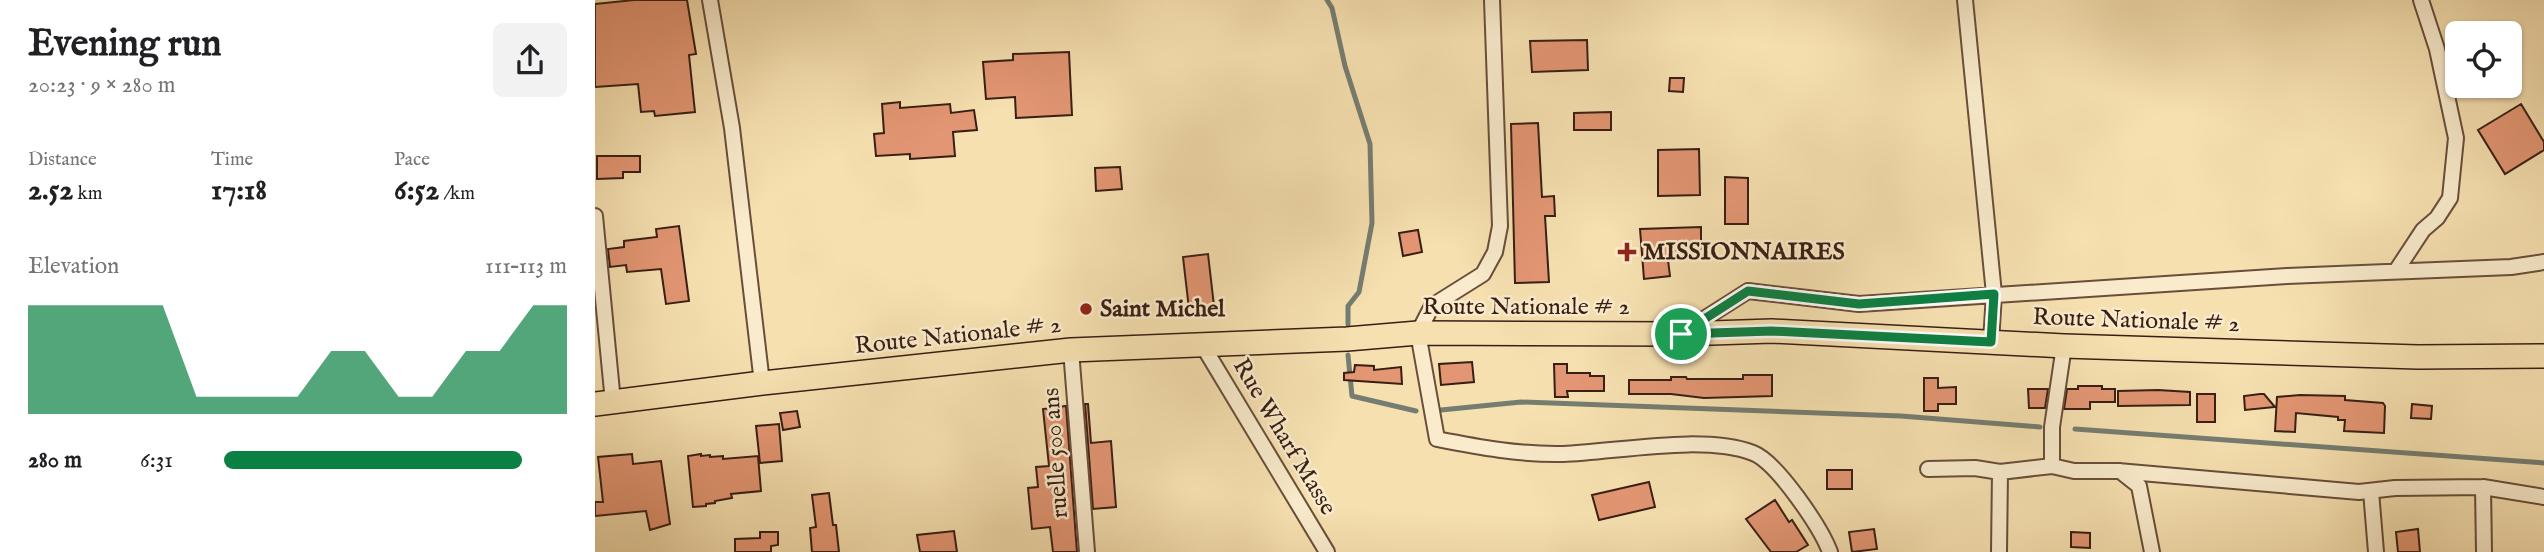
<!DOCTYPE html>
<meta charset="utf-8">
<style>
body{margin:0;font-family:"IM FELL English",serif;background:#f2f2f2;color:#202124;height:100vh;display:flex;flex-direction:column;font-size:26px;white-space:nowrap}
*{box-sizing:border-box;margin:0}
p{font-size:23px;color:#757577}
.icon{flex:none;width:38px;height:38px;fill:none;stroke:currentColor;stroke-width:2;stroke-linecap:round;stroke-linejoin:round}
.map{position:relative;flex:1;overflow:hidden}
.details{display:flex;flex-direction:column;background:#fff;width:595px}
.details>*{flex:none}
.tools{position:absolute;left:1850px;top:21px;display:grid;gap:14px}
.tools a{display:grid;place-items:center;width:77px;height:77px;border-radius:10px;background:#fff;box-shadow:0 2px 5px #0004;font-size:35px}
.pin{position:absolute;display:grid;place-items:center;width:60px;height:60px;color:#fff;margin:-30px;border:4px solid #fff;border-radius:50%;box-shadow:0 2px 7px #0007}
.round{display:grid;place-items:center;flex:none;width:74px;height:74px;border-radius:10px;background:#f2f2f2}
.summary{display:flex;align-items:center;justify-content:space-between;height:119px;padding:0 28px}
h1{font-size:38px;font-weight:700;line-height:52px}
.stats{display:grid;grid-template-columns:repeat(3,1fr);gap:10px;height:119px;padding:7px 28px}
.stats div{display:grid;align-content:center}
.stats b{font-size:30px;font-weight:700}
.stats small{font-size:19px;font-weight:400}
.stats p{font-size:19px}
.chart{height:196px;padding:14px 28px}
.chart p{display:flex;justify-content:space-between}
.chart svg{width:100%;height:126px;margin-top:7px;fill:#0b8043;opacity:.7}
ul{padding:0 28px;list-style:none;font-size:23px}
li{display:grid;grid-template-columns:112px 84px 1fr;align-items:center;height:52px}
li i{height:18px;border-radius:9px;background:#0b8043}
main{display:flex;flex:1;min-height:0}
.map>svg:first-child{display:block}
</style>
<main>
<section class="details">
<div class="summary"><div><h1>Evening run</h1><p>20:23 · 9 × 280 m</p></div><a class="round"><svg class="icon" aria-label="share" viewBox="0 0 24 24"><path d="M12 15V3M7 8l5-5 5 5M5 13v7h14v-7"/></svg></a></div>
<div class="stats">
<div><p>Distance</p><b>2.52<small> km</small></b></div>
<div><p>Time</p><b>17:18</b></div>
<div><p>Pace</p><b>6:52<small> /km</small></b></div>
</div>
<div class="chart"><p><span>Elevation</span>111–113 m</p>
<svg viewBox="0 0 160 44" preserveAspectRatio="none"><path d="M0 44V6L10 6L20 6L30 6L40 6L50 38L60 38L70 38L80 38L90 22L100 22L110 38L120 38L130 22L140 22L150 6L160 6V44z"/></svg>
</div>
<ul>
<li><b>280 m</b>6:31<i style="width:87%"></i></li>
</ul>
</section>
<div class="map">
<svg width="1949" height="552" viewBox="0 0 1949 552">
<rect width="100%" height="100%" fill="#f6e0b0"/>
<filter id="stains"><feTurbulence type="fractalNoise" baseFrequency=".00286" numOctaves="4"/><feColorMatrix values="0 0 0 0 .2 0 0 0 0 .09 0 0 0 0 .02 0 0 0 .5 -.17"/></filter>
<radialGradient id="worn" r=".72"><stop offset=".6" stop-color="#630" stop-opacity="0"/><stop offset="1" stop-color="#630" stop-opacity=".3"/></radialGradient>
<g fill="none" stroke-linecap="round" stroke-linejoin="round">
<path stroke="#757d71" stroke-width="5" d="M 732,0 L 737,8 L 750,66 L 775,144 L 777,223 L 764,292 L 753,306 L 753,324
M 753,355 L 757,396 L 821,411
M 846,410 L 926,402 L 1306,416 L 1445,427
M 1480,429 L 1949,463"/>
</g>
<path fill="#e39673" stroke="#381e14" stroke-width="2" d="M 39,0 L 92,0 L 101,54 L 94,55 L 100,112 L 60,116 L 59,111 L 46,112 L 43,84 L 0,87 L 0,4 Z
M 992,40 L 993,70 L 937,72 L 935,41 Z
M 474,52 L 477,115 L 421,118 L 420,97 L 391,99 L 388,62 L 418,60 L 418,54 Z
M 1075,78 L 1089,78 L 1088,92 L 1074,91 Z
M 305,102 L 305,108 L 355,104 L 356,113 L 379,110 L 382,130 L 358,132 L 360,156 L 315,159 L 315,154 L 281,156 L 279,134 L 289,133 L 287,104 Z
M 1926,104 L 1949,142 L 1949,150 L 1910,174 L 1883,130 Z
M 1016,112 L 1016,130 L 979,130 L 979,113 Z
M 943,123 L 947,197 L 959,196 L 960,216 L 950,216 L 954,282 L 920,283 L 916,124 Z
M 1104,149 L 1105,195 L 1063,196 L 1063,150 Z
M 2,156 L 45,156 L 45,172 L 28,172 L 28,178 L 2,179 Z
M 525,167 L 527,189 L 501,191 L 500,168 Z
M 1130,177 L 1153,178 L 1153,224 L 1130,224 Z
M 84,226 L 94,301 L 71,304 L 66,269 L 32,272 L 31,265 L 15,267 L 13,249 L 29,247 L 29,241 L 62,237 L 61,229 Z
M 1106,227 L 1106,249 L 1091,249 L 1092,259 L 1073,260 L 1075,276 L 1049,279 L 1045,229 Z
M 823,230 L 827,252 L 808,256 L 804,233 Z
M 613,254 L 619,306 L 594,309 L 588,257 Z
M 877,362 L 879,382 L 846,385 L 844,364 Z
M 959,364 L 972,364 L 972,373 L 995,373 L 995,376 L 1009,376 L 1009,391 L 972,391 L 973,397 L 960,397 Z
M 760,365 L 779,366 L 779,370 L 806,367 L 807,384 L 749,380 L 749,373 L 759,372 Z
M 1148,375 L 1177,375 L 1177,396 L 1109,398 L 1076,394 L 1034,394 L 1034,380 L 1076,380 L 1076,377 L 1091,377 L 1092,379 L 1148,379 Z
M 1329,378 L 1343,378 L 1343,388 L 1361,387 L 1361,404 L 1343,404 L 1343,411 L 1329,411 Z
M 1483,386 L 1507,386 L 1507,389 L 1520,389 L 1520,402 L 1495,402 L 1495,409 L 1469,409 L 1472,389 L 1483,389 Z
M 1433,389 L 1453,389 L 1450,408 L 1434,408 Z
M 1563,390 L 1595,392 L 1595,405 L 1523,406 L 1523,391 Z
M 1602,394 L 1620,394 L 1620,422 L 1602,422 Z
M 1665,394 L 1669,394 L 1680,407 L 1650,410 L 1649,396 Z
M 1705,395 L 1750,396 L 1750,400 L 1788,403 L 1790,406 L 1789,433 L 1749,431 L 1750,420 L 1743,420 L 1743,417 L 1701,413 L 1700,432 L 1680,431 L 1682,397 Z
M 490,404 L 493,404 L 496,443 L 516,441 L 521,507 L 498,509 Z
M 1817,404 L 1837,406 L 1836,419 L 1816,418 Z
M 471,406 L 482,552 L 458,552 L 455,527 L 437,529 L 433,488 L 443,487 L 441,467 L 454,466 L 448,409 Z
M 202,411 L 205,427 L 188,430 L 185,413 Z
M 184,424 L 187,461 L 165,463 L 161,426 Z
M 37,454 L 38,464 L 66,461 L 75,524 L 55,530 L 51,511 L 0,516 L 0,502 L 8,502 L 3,457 Z
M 106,454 L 106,456 L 115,455 L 115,457 L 128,456 L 128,459 L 163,456 L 166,491 L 136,494 L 137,498 L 120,501 L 120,503 L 111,504 L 111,506 L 98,507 L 93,456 Z
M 1232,470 L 1257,470 L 1257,489 L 1232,489 Z
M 1054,482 L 1060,507 L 1004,520 L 997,495 Z
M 234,493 L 238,525 L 241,525 L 244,552 L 217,552 L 215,528 L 221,527 L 217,495 Z
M 1180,500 L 1194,522 L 1197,520 L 1213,545 L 1201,552 L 1176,552 L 1151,519 Z
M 1279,529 L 1282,549 L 1257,552 L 1254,532 Z
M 1823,529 L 1825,552 L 1803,552 L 1801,532 Z
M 359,531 L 362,552 L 325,552 L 322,535 Z
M 165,532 L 183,532 L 183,545 L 176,546 L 176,552 L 140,552 L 140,539 L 165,538 Z
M 1476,532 L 1495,533 L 1495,548 L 1476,547 Z"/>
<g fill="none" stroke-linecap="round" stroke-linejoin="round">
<g stroke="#684e3b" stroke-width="18">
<path id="street" d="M 115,0 L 137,128 L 167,383
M 897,0 L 905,226 L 900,252 L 888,274 L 837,306 L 823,333 L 842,439 C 883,447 925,455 968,454 C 1022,452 1108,434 1158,453 C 1182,462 1226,528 1235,552
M 1370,0 L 1399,294 L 1396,342
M 0,216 L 18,402
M 1801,271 L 1828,230 L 1842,218 L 1855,198 L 1861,138 L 1842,49 L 1826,0
M 1090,331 L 1153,291 L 1264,304 L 1692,276 L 1916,267 L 1949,262
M 608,346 L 732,552
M 476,350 L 492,552
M 1457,466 L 1457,427 L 1469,346
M 1333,469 L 1380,468 L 1405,472 L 1457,466 L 1479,471 L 1523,471 L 1764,492 L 1800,488 L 1888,487 L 1949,497
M 1525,471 L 1544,486 L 1557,552
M 1888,487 L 1889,552
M 1776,491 L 1781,552
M 1404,552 L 1405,472"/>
</g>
<g stroke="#381e14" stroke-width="26">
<path id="primary" d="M 0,404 L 167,383 L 476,350 L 752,339 L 823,333 L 1086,334 L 1177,331 L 1469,346 L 1823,357 L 1949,356"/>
</g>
<use href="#street" stroke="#f9ebcc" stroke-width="14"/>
<use href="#primary" stroke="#f6e0b0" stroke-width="23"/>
</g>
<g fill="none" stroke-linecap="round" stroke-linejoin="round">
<g stroke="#fff" stroke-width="14">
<path id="route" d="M 1153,291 L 1264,304 L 1399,294 L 1396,342 L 1177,331 L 1086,334 Z"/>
</g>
<use href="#route" stroke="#0b8043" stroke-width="9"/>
</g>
<g fill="#8f2418" stroke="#f9ebcc" stroke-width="2.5">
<path d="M1028.5 241.5h7v7h7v7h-7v7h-7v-7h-7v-7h7z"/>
<circle cx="491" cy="309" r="7"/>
</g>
<g text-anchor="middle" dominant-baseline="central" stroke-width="5" stroke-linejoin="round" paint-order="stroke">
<g font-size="24" font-weight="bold" fill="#381e14" stroke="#f9ebcc" text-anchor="start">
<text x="1048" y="252">MISSIONNAIRES</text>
<text x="505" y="309">Saint Michel</text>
</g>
<g font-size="24" fill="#381e14" stroke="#f9ebcc">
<text x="931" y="307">Route Nationale # 2</text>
<text transform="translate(1541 321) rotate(2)">Route Nationale # 2</text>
<text transform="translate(363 336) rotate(-6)">Route Nationale # 2</text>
<text transform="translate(689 437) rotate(59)">Rue Wharf Masse</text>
<text transform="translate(461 453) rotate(-94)">ruelle 500 ans</text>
</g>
</g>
<rect width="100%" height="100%" filter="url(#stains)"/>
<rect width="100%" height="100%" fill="url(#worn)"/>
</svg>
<div class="tools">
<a><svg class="icon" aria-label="locate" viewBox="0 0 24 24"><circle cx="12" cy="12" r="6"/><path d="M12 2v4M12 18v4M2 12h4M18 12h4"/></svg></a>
</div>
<div class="pin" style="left:1086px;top:334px;background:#1e9e55"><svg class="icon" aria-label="arrive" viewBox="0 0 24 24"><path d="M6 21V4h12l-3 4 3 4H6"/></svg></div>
</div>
</main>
